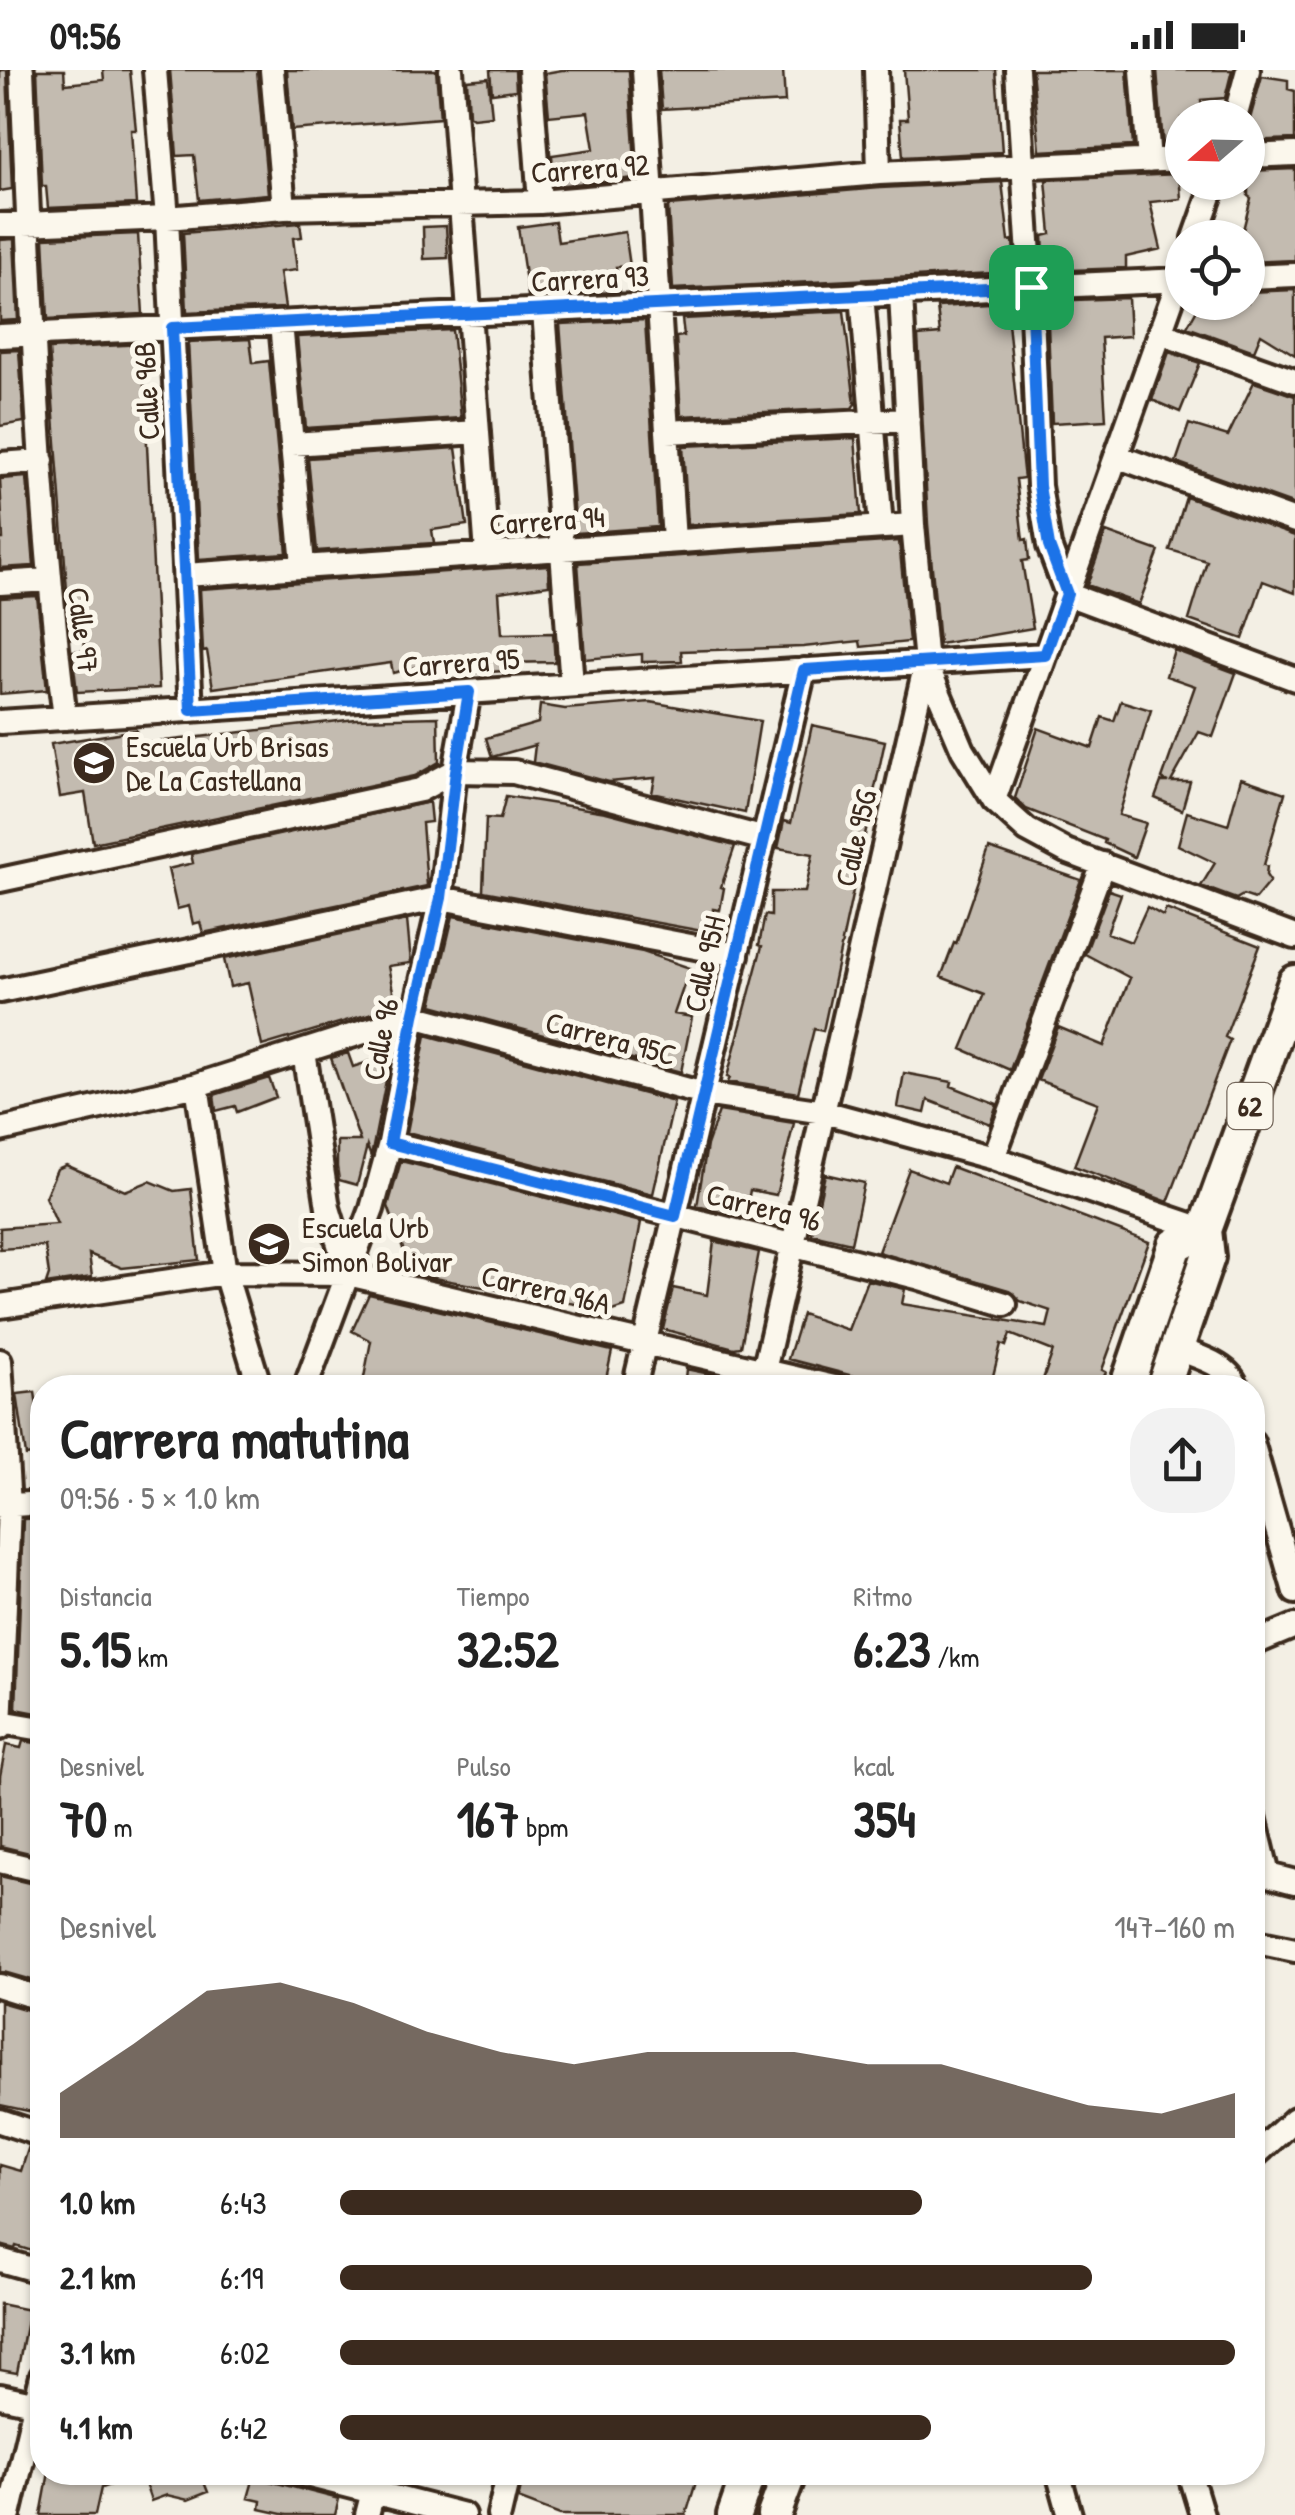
<!DOCTYPE html>
<html lang="es">
<meta charset="utf-8">
<style>
body{margin:0;font-family:"Patrick Hand",sans-serif;background:#f2f2f2;color:#222;height:100vh;display:flex;flex-direction:column;font-size:38px;white-space:nowrap}
*{box-sizing:border-box;margin:0}
p{font-size:32px;color:#767676}
.icon{flex:none;width:55px;height:55px;fill:none;stroke:currentColor;stroke-width:2;stroke-linecap:round;stroke-linejoin:round}
.map{position:relative;flex:1;overflow:hidden}
.details{position:absolute;left:30px;top:1305px;width:1235px;height:1110px;display:flex;flex-direction:column;background:#fff;border-radius:40px;box-shadow:0 2px 8px #0004}
.details>*{flex:none}
.needle{width:65px;rotate:250deg}
.tools{position:absolute;left:1165px;top:30px;display:grid;gap:20px}
.tools a{display:grid;place-items:center;width:100px;height:100px;border-radius:50%;background:#fff;box-shadow:0 2px 8px #0004;font-size:50px}
.pin{position:absolute;display:grid;place-items:center;width:85px;height:85px;color:#fff;margin:-42px;border-radius:20px;box-shadow:0 5px 15px #0006}
.round{display:grid;place-items:center;flex:none;width:105px;height:105px;border-radius:40px;background:#f2f2f2}
.head{display:flex;align-items:center;justify-content:space-between;height:170px;padding:0 30px}
h1{font-size:55px;font-weight:700;line-height:75px}
.stats{display:grid;grid-template-columns:repeat(3,1fr);gap:15px;height:170px;padding:10px 30px}
.stats div{display:grid;align-content:center}
.stats b{font-size:50px;font-weight:700}
.stats small{font-size:28px;font-weight:400}
.stats p{font-size:28px}
.chart{height:280px;padding:20px 30px}
.chart p{display:flex;justify-content:space-between}
.chart svg{width:100%;height:180px;margin-top:10px;fill:#3b2a1e;opacity:.7}
ul{padding:0 30px;list-style:none;font-size:32px}
li{display:grid;grid-template-columns:160px 120px 1fr;align-items:center;height:75px}
li i{height:25px;border-radius:12px;background:#3b2a1e}
.status{display:flex;justify-content:space-between;align-items:center;height:70px;padding:0 50px;background:#fff;direction:ltr}
.status svg{height:28px;fill:currentColor}
.map>svg:first-child{display:block}
</style>
<div class="status"><b>09:56</b><svg viewBox="0 0 49 12"><path d="M0 12V9h3v3zM5 12V6h3v6zM10 12V3h3v9zM15 12V0h3v12zM26 1h20v11H26zM47 4h2v5h-2z"/></svg></div>
<div class="map">
<svg width="1295" height="2445" viewBox="0 0 1295 2445">
<rect width="100%" height="100%" fill="#f3efe4"/>
<filter id="ink" filterUnits="userSpaceOnUse"><feTurbulence type="fractalNoise" baseFrequency=".01" numOctaves="2"/><feDisplacementMap in="SourceGraphic" scale="20" xChannelSelector="R" yChannelSelector="G"/><feConvolveMatrix kernelMatrix="1 2 1 2 8 2 1 2 1" color-interpolation-filters="sRGB"/></filter>
<g filter="url(#ink)">
<path fill="#c3bbb0" stroke="#3b2a1e" stroke-width="2.5" d="M 0,0 L 7,0 L 12,119 L 0,121 Z
M 37,0 L 64,0 L 65,14 L 104,10 L 103,0 L 130,0 L 136,60 L 131,60 L 136,134 L 48,138 L 46,116 L 42,116 Z
M 170,0 L 257,0 L 268,124 L 199,130 L 194,85 L 177,86 Z
M 287,0 L 436,0 L 440,48 L 292,60 Z
M 490,0 L 515,0 L 516,20 L 492,23 Z
M 562,0 L 629,0 L 636,108 L 554,116 L 552,85 L 594,79 L 588,42 L 549,46 L 545,3 Z
M 659,0 L 783,0 L 785,32 L 662,39 Z
M 904,0 L 996,0 L 1002,82 L 903,87 L 900,49 L 908,49 Z
M 1032,0 L 1127,0 L 1133,76 L 1040,81 Z
M 1157,0 L 1232,0 L 1225,28 L 1201,30 L 1202,48 L 1182,48 L 1182,74 L 1163,75 Z
M 1262,6 L 1288,10 L 1288,19 L 1295,21 L 1295,69 L 1248,71 L 1248,56 Z
M 488,8 L 492,46 L 473,48 L 469,45 L 467,10 Z
M 1295,99 L 1295,190 L 1248,192 L 1248,168 L 1241,168 L 1251,128 L 1248,126 L 1248,101 Z
M 1179,104 L 1181,129 L 1150,132 L 1161,179 L 1126,187 L 1126,198 L 1045,201 L 1043,166 L 1051,164 L 1046,110 Z
M 1002,112 L 1009,171 L 1013,170 L 1015,202 L 673,219 L 668,136 L 880,118 Z
M 555,152 L 558,172 L 625,162 L 630,196 L 616,197 L 620,222 L 528,226 L 518,157 Z
M 300,153 L 302,167 L 293,168 L 297,200 L 280,202 L 285,238 L 187,242 L 183,163 Z
M 446,156 L 448,188 L 424,189 L 423,157 Z
M 138,164 L 143,244 L 48,249 L 44,168 Z
M 14,169 L 18,250 L 0,251 L 0,170 Z
M 1295,220 L 1295,285 L 1261,264 L 1254,281 L 1187,257 L 1201,232 L 1248,232 L 1248,222 Z
M 1128,228 L 1130,266 L 1101,268 L 1106,350 L 1052,353 L 1047,231 Z
M 1006,233 L 1023,400 L 1024,408 L 1016,409 L 1023,470 L 1027,469 L 1029,490 L 1022,491 L 1033,558 L 939,574 L 928,454 L 918,266 L 940,264 L 937,237 Z
M 844,241 L 855,334 L 852,338 L 681,346 L 676,267 L 684,266 L 682,249 Z
M 645,250 L 658,457 L 576,463 L 560,254 Z
M 452,260 L 461,348 L 306,358 L 297,267 Z
M 250,269 L 253,293 L 269,291 L 287,483 L 199,489 L 188,272 Z
M 142,274 L 159,618 L 77,622 L 72,581 L 85,581 L 83,546 L 69,547 L 49,279 Z
M 19,280 L 24,352 L 0,356 L 0,281 Z
M 1169,282 L 1200,293 L 1180,342 L 1152,330 Z
M 1254,312 L 1295,326 L 1295,435 L 1176,392 L 1189,354 L 1228,366 Z
M 855,368 L 861,444 L 688,455 L 683,376 Z
M 456,378 L 467,455 L 432,460 L 434,473 L 317,481 L 308,388 Z
M 27,407 L 34,496 L 0,498 L 0,469 L 3,469 L 0,409 Z
M 1186,427 L 1295,466 L 1295,523 L 1263,511 L 1243,569 L 1189,550 L 1207,491 L 1170,480 Z
M 1106,462 L 1159,481 L 1139,534 L 1087,515 Z
M 899,471 L 909,572 L 861,577 L 860,571 L 803,577 L 681,581 L 682,591 L 642,592 L 642,584 L 585,589 L 578,493 Z
M 548,495 L 549,515 L 499,522 L 502,564 L 553,563 L 555,592 L 504,593 L 504,601 L 457,604 L 456,587 L 393,603 L 391,593 L 213,618 L 207,581 L 203,582 L 200,519 Z
M 37,526 L 47,620 L 0,624 L 0,528 Z
M 1174,580 L 1236,603 L 1213,667 L 1199,662 L 1171,712 L 1190,712 L 1182,740 L 1155,728 L 1161,712 L 1168,712 L 1162,709 L 1195,616 L 1166,606 Z
M 1121,631 L 1151,640 L 1119,745 L 1146,753 L 1134,787 L 1104,773 L 1105,770 L 1026,739 L 1015,728 L 1038,658 L 1092,678 L 1102,647 L 1114,651 Z
M 650,632 L 760,651 L 745,743 L 652,723 L 655,708 L 609,712 L 533,692 L 535,675 L 492,687 L 486,668 L 538,653 L 540,635 L 565,639 Z
M 438,647 L 439,692 L 415,706 L 93,773 L 85,723 L 60,727 L 51,674 L 136,660 L 138,674 L 356,649 Z
M 812,655 L 885,671 L 823,961 L 814,959 L 798,1023 L 728,1012 L 730,1008 L 727,1007 L 762,876 L 759,875 L 765,845 L 771,846 L 771,822 L 805,822 L 813,784 L 778,778 L 784,751 L 791,753 Z
M 1241,708 L 1285,723 L 1264,795 L 1267,796 L 1266,805 L 1270,811 L 1255,829 L 1243,825 L 1236,829 L 1201,816 L 1215,793 L 1178,775 L 1187,742 L 1228,755 Z
M 506,726 L 606,742 L 735,776 L 721,817 L 724,818 L 720,840 L 713,839 L 713,863 L 483,821 L 486,748 L 500,749 Z
M 429,732 L 431,752 L 422,753 L 427,816 L 203,863 L 200,852 L 193,854 L 189,836 L 177,839 L 168,799 L 193,793 L 191,784 Z
M 989,778 L 1081,810 L 1010,1000 L 962,979 L 985,924 L 941,907 L 954,873 L 956,874 Z
M 1109,820 L 1121,824 L 1107,863 L 1131,872 L 1147,837 L 1163,846 L 1166,839 L 1260,876 L 1225,967 L 1230,970 L 1168,1132 L 1074,1096 L 1098,1033 L 1038,1010 L 1058,957 L 1104,976 L 1130,908 L 1085,884 Z
M 453,846 L 643,882 L 690,898 L 674,944 L 692,947 L 681,1002 L 432,935 Z
M 407,850 L 411,893 L 388,896 L 396,936 L 262,976 L 248,913 L 230,917 L 224,889 Z
M 426,965 L 674,1032 L 653,1124 L 407,1062 Z
M 348,983 L 353,997 L 386,986 L 389,995 L 371,1087 L 367,1076 L 357,1115 L 339,1110 L 337,1097 L 337,1071 L 360,1071 L 331,988 Z
M 904,1003 L 952,1012 L 951,1016 L 997,1034 L 990,1054 L 928,1030 L 925,1043 L 898,1037 Z
M 269,1008 L 276,1027 L 237,1042 L 235,1036 L 216,1041 L 214,1025 Z
M 719,1041 L 794,1053 L 776,1125 L 750,1120 L 745,1148 L 697,1136 L 707,1075 Z
M 401,1091 L 641,1152 L 625,1237 L 613,1241 L 412,1204 L 388,1136 Z
M 66,1095 L 125,1121 L 150,1111 L 174,1121 L 191,1119 L 199,1190 L 122,1198 L 89,1184 L 92,1207 L 46,1214 L 49,1205 L 45,1176 L 0,1179 L 0,1158 L 57,1154 L 45,1127 L 57,1099 Z
M 952,1097 L 1149,1172 L 1102,1300 L 1106,1302 L 1099,1318 L 1040,1318 L 1053,1281 L 1010,1264 L 1006,1276 L 1001,1274 L 990,1318 L 899,1318 L 788,1289 L 802,1244 L 848,1260 L 867,1210 L 905,1219 L 902,1234 L 1047,1257 L 1051,1241 L 1020,1231 L 1009,1220 L 878,1182 L 909,1099 L 946,1113 Z
M 825,1104 L 864,1113 L 851,1173 L 812,1164 Z
M 714,1171 L 759,1182 L 741,1277 L 734,1278 L 663,1259 L 673,1218 L 707,1225 Z
M 369,1224 L 612,1281 L 604,1318 L 362,1318 L 371,1271 L 352,1261 Z
M 686,1299 L 738,1310 L 737,1318 L 684,1318 Z
M 35,1322 L 39,1350 L 42,1349 L 42,1383 L 26,1386 L 17,1324 Z
M 42,1448 L 42,1644 L 16,1639 L 23,1449 Z
M 23,1671 L 42,1674 L 42,1786 L 0,1776 L 0,1706 L 6,1675 L 21,1678 Z
M 0,1806 L 42,1816 L 42,1913 L 0,1901 Z
M 0,1932 L 42,1944 L 42,2044 L 0,2035 Z
M 29,2076 L 42,2080 L 42,2184 L 16,2176 L 15,2179 L 0,2175 L 0,2095 L 21,2101 Z
M 0,2234 L 29,2240 L 17,2303 L 0,2300 Z
M 49,2402 L 137,2402 L 138,2405 L 101,2418 L 95,2445 L 41,2445 Z
M 141,2402 L 200,2402 L 208,2422 L 188,2430 L 167,2425 L 151,2431 Z
M 525,2402 L 699,2402 L 686,2445 L 560,2445 L 518,2429 Z
M 254,2407 L 339,2429 L 335,2445 L 287,2445 L 260,2439 L 261,2431 L 248,2428 Z"/>
<g fill="none" stroke-linecap="round" stroke-linejoin="round">
<g stroke="#3b2a1e" stroke-width="30">
<path id="minor" d="M 22,0 C 31,217 38,432 65,648
M 155,0 L 167,148 L 191,640
M 272,0 L 284,138
M 451,0 L 487,484
M 530,0 L 540,132
M 644,0 L 674,471
M 876,0 L 879,103
M 1017,0 L 1031,217 L 1039,416 L 1049,476 L 1067,524 L 1295,609
M 1142,0 L 1149,91
M 1235,48 L 1248,0
M 1248,86 L 1295,84
M 0,155 L 167,148 L 284,138 L 540,132 L 879,103 L 1182,89
M 1195,168 L 1215,112
M 1248,207 L 1295,205
M 862,224 L 881,457
M 544,241 L 572,615
M 281,253 L 303,495
M 1160,263 L 1295,311
M 0,266 L 1182,210
M 667,362 L 908,350
M 292,374 L 478,362
M 1116,386 L 1295,451
M 0,394 L 42,391
M 185,505 L 913,455
M 0,513 L 48,510
M 926,593 L 963,680 L 994,730 L 1027,760 L 1066,781 L 1295,867
M 0,652 L 1045,585
M 994,730 L 1182,201
M 0,810 L 420,720 L 455,701 L 514,702 L 765,769
M 0,921 L 441,828 L 737,885
M 304,982 L 328,1138 L 348,1204
M 197,1015 L 225,1203 L 260,1318
M 0,1060 L 197,1015 L 414,946 L 704,1024 L 824,1042 L 993,1088 L 1205,1160
M 390,1073 L 917,1207 L 1005,1234
M 993,1088 L 1103,794
M 0,1236 L 225,1203 L 348,1204 L 838,1318
M 1176,1278 C 1197,1287 1230,1294 1237,1318
M 0,1291 L 9,1436 L 0,1658
M 305,1318 L 372,1139 L 390,1073 L 414,946 L 441,828 L 455,701 L 469,622
M 634,1318 L 804,600
M 760,1318 L 926,593 L 913,455 L 901,224
M 1252,1372 L 1295,1522
M 0,1436 L 42,1433
M 1252,1574 L 1295,1556
M 0,1652 L 42,1659
M 1252,1738 L 1268,1805 L 1295,1812
M 0,1791 L 42,1801
M 1252,1871 L 1295,1880
M 0,1916 L 42,1929
M 0,2051 L 42,2065
M 1252,2088 L 1295,2049
M 0,2190 L 42,2202
M 0,2326 L 42,2335
M 295,2402 L 463,2445
M 1058,2402 L 1070,2445
M 1189,2402 L 1202,2445
M 9,2445 L 42,2306
M 367,2445 L 378,2402
M 499,2445 L 509,2402"/>
</g>
<g stroke="#3b2a1e" stroke-width="40">
<path id="highway" d="M 1126,1318 L 1175,1175 L 1205,1160
M 1163,1318 L 1208,1187 L 1205,1160 L 1295,912
M 734,2445 L 749,2402
M 774,2445 L 790,2402"/>
</g>
<use href="#minor" stroke="#fbf7ec" stroke-width="22"/>
<use href="#highway" stroke="#fbf7ec" stroke-width="32"/>
</g>
</g>
<g fill="none" stroke-linecap="round" stroke-linejoin="round" filter="url(#ink)">
<g stroke="#fff" stroke-width="20">
<path id="route" d="M 1031,217 L 1039,416 L 1049,476 L 1067,524 L 1045,585 L 804,600 L 675,1146 L 390,1073 L 414,946 L 441,828 L 456,701 L 469,622 L 191,640 L 172,258 Z"/>
</g>
<use href="#route" stroke="#1a73e8" stroke-width="12"/>
</g>
<defs>
<g id="school-disc" transform="scale(2.25)"><circle r="9.5" fill="#3b2a1e" stroke="#fbf7ec"/><path d="M0-5L7-2L0 1L-7-2ZM-4 1L0 2.5L4 1V4Q0 6-4 4Z" fill="#fff"/></g>
</defs>
<g fill-rule="evenodd">
<use href="#school-disc" x="94" y="693"/>
<use href="#school-disc" x="269" y="1174"/>
</g>
<g text-anchor="middle" dominant-baseline="central" stroke-width="10" stroke-linejoin="round" paint-order="stroke">
<rect fill="#fbf7ec" stroke="#75685c" stroke-width="2.5" x="1227.5" y="1013" width="45" height="46" rx="8"/>
<g font-size="28" font-weight="bold" fill="#3b2a1e">
<text x="1250" y="1036">62</text>
</g>
<g font-size="30" fill="#3b2a1e" stroke="#fbf7ec">
<text transform="translate(590 98) rotate(-4)">Carrera 92</text>
<text transform="translate(590 208) rotate(-3)">Carrera 93</text>
<text transform="translate(146 321) rotate(-93)">Calle 96B</text>
<text transform="translate(547 450) rotate(-4)">Carrera 94</text>
<text transform="translate(84 560) rotate(83)">Calle 97</text>
<text transform="translate(461 592) rotate(-4)">Carrera 95</text>
<text transform="translate(855 768) rotate(-77)">Calle 95G</text>
<text transform="translate(704 894) rotate(-77)">Calle 95H</text>
<text transform="translate(611 968) rotate(15)">Carrera 95C</text>
<text transform="translate(380 969) rotate(-79)">Calle 96</text>
<text transform="translate(764 1137) rotate(14)">Carrera 96</text>
<text transform="translate(546 1219) rotate(13)">Carrera 96A</text>
</g>
<g font-size="30" fill="#3b2a1e" stroke="#fbf7ec" text-anchor="start">
<text x="126" y="676">Escuela Urb Brisas<tspan x="126" dy="34">De La Castellana</tspan></text>
<text x="302" y="1157">Escuela Urb<tspan x="302" dy="34">Simon Bolivar</tspan></text>
</g>
</g>
</svg>
<div class="tools">
<a><svg class="needle" viewBox="-14 -14 28 28"><path d="M0-13l5 13h-10z" fill="#e53935"/><path d="M0 13l5-13h-10z" fill="#767676"/></svg></a>
<a><svg class="icon" aria-label="locate" viewBox="0 0 24 24"><circle cx="12" cy="12" r="6"/><path d="M12 2v4M12 18v4M2 12h4M18 12h4"/></svg></a>
</div>
<div class="pin" style="left:1031px;top:217px;background:#1e9e55"><svg class="icon" aria-label="arrive" viewBox="0 0 24 24"><path d="M6 21V4h12l-3 4 3 4H6"/></svg></div>
<section class="details">
<div class="head"><div><h1>Carrera matutina</h1><p>09:56 · 5 × 1.0 km</p></div><a class="round"><svg class="icon" aria-label="share" viewBox="0 0 24 24"><path d="M12 15V3M7 8l5-5 5 5M5 13v7h14v-7"/></svg></a></div>
<div class="stats">
<div><p>Distancia</p><b>5.15<small> km</small></b></div>
<div><p>Tiempo</p><b>32:52</b></div>
<div><p>Ritmo</p><b>6:23<small> /km</small></b></div>
</div>
<div class="stats">
<div><p>Desnivel</p><b>70<small> m</small></b></div>
<div><p>Pulso</p><b>167<small> bpm</small></b></div>
<div><p>kcal</p><b>354</b></div>
</div>
<div class="chart"><p><span>Desnivel</span>147–160 m</p>
<svg viewBox="0 0 160 44" preserveAspectRatio="none"><path d="M0 44V33L10 21L20 8L30 6L40 11L50 18L60 23L70 26L80 23L90 23L100 23L110 26L120 26L130 31L140 36L150 38L160 33V44z"/></svg>
</div>
<ul>
<li><b>1.0 km</b>6:43<i style="width:65%"></i></li>
<li><b>2.1 km</b>6:19<i style="width:84%"></i></li>
<li><b>3.1 km</b>6:02<i style="width:100%"></i></li>
<li><b>4.1 km</b>6:42<i style="width:66%"></i></li>
</ul>
</section>
</div>
